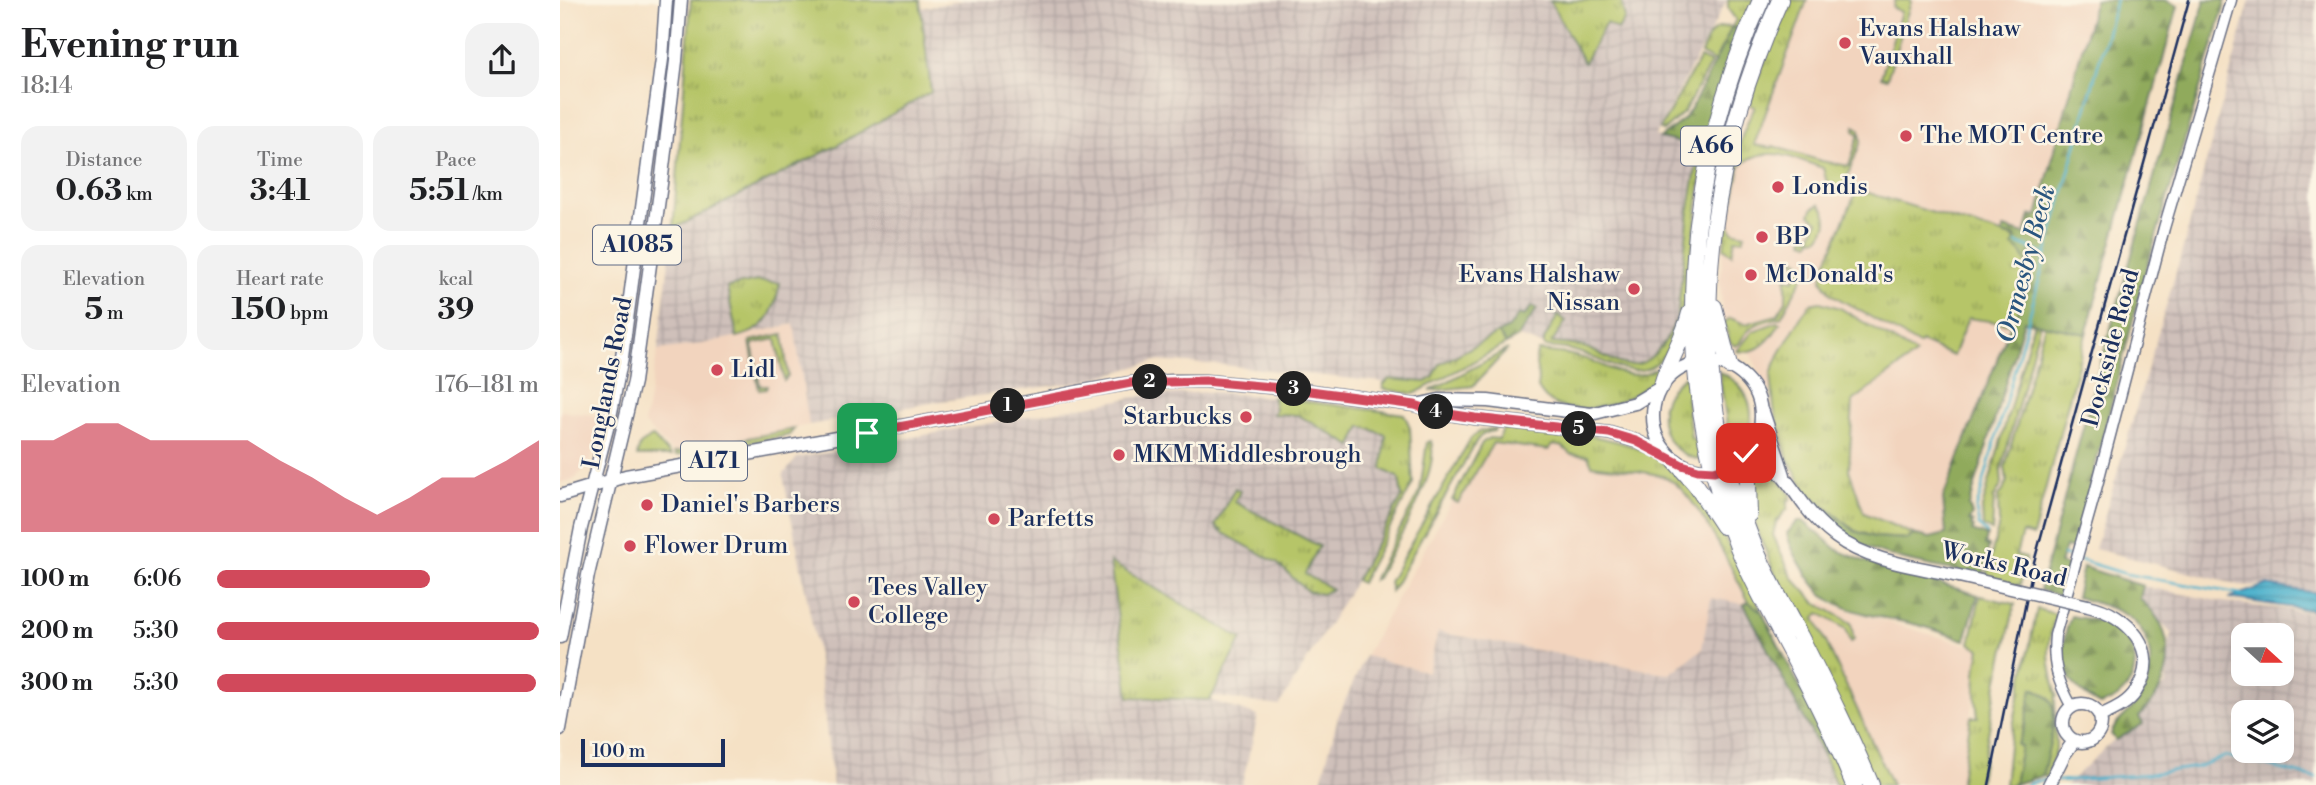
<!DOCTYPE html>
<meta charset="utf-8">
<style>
body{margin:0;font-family:"Libre Bodoni",serif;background:#f2f2f2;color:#202124;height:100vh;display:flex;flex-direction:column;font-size:26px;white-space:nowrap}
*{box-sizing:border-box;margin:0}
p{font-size:23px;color:#757577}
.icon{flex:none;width:38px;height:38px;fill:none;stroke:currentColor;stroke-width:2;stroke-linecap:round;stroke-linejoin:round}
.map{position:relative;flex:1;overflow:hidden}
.drawer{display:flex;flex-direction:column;background:#fff;width:560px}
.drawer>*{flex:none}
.needle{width:46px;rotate:111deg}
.buttons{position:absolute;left:1671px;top:623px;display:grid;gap:14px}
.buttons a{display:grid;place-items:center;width:63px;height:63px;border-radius:14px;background:#fff;box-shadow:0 7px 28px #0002;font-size:35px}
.scale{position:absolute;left:21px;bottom:18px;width:144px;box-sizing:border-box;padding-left:7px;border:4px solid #1b2f5e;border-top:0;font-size:19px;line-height:24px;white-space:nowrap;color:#1b2f5e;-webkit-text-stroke:5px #fcf5e5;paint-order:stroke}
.pin{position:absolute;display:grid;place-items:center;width:60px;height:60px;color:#fff;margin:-30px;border-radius:14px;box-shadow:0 4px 10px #0006}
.km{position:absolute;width:35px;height:35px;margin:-18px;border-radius:50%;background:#222;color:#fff;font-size:19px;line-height:35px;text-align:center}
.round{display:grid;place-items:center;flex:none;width:74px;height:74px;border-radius:21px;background:#f2f2f2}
.head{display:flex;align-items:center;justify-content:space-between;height:119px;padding:0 21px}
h1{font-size:38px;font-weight:700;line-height:52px}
.metrics{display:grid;grid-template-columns:repeat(3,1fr);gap:10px;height:119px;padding:7px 21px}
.metrics div{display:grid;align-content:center;border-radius:18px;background:#f2f2f2;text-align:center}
.metrics b{font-size:30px;font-weight:700}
.metrics small{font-size:19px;font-weight:400}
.metrics p{font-size:19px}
.chart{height:196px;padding:14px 21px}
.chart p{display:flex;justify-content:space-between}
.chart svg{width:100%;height:126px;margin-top:7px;fill:#d1495b;opacity:.7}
ul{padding:0 21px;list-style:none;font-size:23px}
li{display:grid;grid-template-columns:112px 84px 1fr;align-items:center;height:52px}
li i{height:18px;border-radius:9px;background:#d1495b}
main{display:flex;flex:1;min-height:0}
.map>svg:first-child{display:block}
</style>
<main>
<section class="drawer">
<div class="head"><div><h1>Evening run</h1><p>18:14</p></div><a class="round"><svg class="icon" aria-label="share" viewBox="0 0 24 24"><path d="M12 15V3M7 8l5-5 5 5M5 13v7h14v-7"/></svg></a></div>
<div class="metrics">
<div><p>Distance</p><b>0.63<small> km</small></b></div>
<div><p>Time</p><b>3:41</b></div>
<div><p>Pace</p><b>5:51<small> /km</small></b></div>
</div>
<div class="metrics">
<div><p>Elevation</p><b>5<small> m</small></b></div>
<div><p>Heart rate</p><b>150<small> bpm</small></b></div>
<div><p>kcal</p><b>39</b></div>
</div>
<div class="chart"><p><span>Elevation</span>176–181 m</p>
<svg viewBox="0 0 160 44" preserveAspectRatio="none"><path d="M0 44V12L10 12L20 6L30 6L40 12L50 12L60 12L70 12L80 19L90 25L100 32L110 38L120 32L130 25L140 25L150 19L160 12V44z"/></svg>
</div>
<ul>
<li><b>100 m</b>6:06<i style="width:66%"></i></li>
<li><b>200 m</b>5:30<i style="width:100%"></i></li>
<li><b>300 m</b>5:30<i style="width:99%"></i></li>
</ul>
</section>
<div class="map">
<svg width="1756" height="785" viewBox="0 0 1756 785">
<defs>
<pattern id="industrial-grid" width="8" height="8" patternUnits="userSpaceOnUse" patternTransform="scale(1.75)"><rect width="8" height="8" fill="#cfc0ba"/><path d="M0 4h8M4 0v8" fill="none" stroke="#b1a5a2"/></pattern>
<pattern id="grass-tufts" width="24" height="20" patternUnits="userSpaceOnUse" patternTransform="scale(1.75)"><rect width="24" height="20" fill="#b6c568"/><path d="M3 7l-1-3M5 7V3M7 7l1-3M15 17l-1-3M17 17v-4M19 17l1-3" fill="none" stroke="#93a059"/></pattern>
<pattern id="forest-firs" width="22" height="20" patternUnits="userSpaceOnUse" patternTransform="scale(1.75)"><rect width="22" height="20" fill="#90aa5c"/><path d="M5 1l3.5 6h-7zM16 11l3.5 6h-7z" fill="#758b4f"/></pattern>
<pattern id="water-rules" width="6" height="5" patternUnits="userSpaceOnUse" patternTransform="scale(1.75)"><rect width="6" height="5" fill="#4eb2cd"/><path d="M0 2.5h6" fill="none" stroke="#4091aa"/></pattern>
</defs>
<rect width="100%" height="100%" fill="#fcf5e5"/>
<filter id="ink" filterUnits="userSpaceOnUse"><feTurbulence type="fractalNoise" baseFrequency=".0143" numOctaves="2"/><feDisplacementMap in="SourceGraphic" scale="14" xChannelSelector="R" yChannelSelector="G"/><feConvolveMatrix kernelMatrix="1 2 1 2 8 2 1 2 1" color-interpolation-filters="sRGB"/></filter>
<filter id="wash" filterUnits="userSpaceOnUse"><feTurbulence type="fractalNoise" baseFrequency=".00686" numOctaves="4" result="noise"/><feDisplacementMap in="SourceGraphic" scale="28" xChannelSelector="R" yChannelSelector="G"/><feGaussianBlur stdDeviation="1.57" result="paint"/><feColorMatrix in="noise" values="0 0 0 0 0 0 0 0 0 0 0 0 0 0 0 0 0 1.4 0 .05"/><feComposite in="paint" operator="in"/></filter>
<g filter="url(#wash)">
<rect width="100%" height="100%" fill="#f5e1c5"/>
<path fill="#f2d4be" d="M 1230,0 L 1535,0 L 1388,548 L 1299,518 L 1245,459 L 1190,353 L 1178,352 L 1169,343 L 1164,331 L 1160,281 L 1170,195 L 1178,148 L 1191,98 L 1213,38 Z
M 235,324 L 249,425 L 114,453 L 84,424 L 98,350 L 142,344 Z
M 0,411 L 40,416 L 31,461 L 15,479 L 0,483 Z
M 933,443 L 988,450 L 993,445 L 1000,446 L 1006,448 L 1010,454 L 1028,456 L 1033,465 L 1106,477 L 1119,487 L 1140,513 L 1189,602 L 1184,604 L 1151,599 L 1142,649 L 1110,674 L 878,632 L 868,672 L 805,656 L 892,500 L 899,502 Z
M 1265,601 L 1270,605 L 1296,613 L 1425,650 L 1419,665 L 1400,785 L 1332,785 L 1247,613 Z"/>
<path fill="url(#industrial-grid)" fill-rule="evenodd" d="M 405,0 L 1167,0 L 1095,136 L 1140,147 L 1130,202 L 1117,318 L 1112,331 L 1098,352 L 1079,363 L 1063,365 L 1019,347 L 980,344 L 956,336 L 859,386 L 664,365 L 595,361 L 526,381 L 381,401 L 249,425 L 234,324 L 142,344 L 98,350 L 113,229 L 274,147 L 371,92 L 362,8 Z
M 1690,0 L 1756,0 L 1756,593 L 1706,585 L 1683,586 L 1535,549 L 1621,255 Z
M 651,392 L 712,397 L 713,408 L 828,422 L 842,496 L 796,580 L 719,706 L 652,696 L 682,639 L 550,562 L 569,696 L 650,700 L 698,716 L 682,785 L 273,785 L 256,644 L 223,475 L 237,458 L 582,396 Z
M 1561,582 L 1663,602 L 1756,613 L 1756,785 L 1506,785 L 1583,713 L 1606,684 L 1611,633 ZM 1684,635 L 1722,635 L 1722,674 L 1684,674 ZM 1684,712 L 1722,712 L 1722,751 L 1684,751 Z
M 1151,598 L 1184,604 L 1262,753 L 1276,785 L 760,785 L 778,717 L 805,656 L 868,672 L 878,632 L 1110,674 L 1142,649 Z"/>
<path fill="url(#grass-tufts)" stroke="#687a63" stroke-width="2" d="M 131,0 L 360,0 L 371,92 L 274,147 L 113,229 Z
M 1061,0 L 1065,18 L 1058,30 L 1046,23 L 1024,63 L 990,1 Z
M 1168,0 L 1195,0 L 1181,31 L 1172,27 L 1155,62 L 1141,54 C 1147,38 1152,24 1172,27 L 1176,20 L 1168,9 Z
M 1230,0 L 1247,0 L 1194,145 L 1212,148 L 1213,146 L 1261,161 L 1289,166 L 1299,134 L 1294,131 L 1295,126 L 1300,130 L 1301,141 L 1285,183 L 1279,187 L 1268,187 L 1263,168 C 1236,159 1202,142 1180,167 L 1169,222 L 1172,231 L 1185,234 L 1183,240 L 1175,239 L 1172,254 L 1164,248 C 1169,201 1171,149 1195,107 L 1190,105 L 1191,98 L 1213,38 Z
M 1335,0 L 1351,0 L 1351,2 L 1327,79 L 1321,77 L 1341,12 L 1333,8 Z
M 1140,58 L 1151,63 L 1124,112 L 1103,131 L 1100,129 Z
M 1140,147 L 1145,148 L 1124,314 C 1117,330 1109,355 1094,365 C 1070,382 1036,355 1011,350 C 1003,348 993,348 984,347 L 984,340 L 998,315 L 1006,321 L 992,343 C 1002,344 1014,344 1024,347 C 1036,351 1047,358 1059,363 C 1089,374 1108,340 1117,318 L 1130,202 Z
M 1298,187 L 1302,188 L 1302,191 L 1455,238 C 1458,247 1464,255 1467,264 C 1473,284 1462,308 1451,324 L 1408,318 L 1393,356 L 1361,342 L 1359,345 L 1271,294 L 1262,280 L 1263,271 Z
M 1260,204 C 1270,216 1269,226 1259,238 L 1252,239 L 1250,243 L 1244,241 L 1243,235 L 1251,237 L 1258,221 L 1250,215 L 1252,209 Z
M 1235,258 L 1241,262 L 1246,272 L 1221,317 C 1199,323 1190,323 1179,344 L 1175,346 L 1170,342 L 1164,323 L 1170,318 L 1185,324 L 1217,315 L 1226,301 L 1226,278 L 1234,280 L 1241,265 L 1234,261 Z
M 197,281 L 220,283 C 214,312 208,330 177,337 L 167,287 Z
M 1260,302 L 1280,308 L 1356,354 L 1293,401 L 1289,470 L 1304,513 L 1353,534 L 1349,539 L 1314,537 L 1295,531 L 1245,490 L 1227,457 L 1214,409 L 1211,374 L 1219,355 L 1241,317 L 1250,304 Z
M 1217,322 L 1220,323 C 1211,340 1198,355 1177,351 L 1193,331 Z
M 1474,322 L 1480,323 L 1441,471 L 1442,484 L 1434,498 L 1432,531 L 1423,526 L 1422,508 Z
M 1485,324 L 1526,334 L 1473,536 L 1462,533 L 1456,555 L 1466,558 L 1460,586 L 1426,578 L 1439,524 L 1438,497 L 1443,491 L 1447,481 L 1445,467 Z
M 938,333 L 946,344 L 854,394 L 823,389 L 824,384 L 829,379 L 866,382 L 873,377 L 880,364 Z
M 223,334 L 228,376 L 224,381 L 216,339 L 192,344 L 200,386 L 207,386 L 206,389 L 199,390 L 190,341 Z
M 948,349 L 913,386 L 870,391 Z
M 978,351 C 991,352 1004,353 1016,356 C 1050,364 1069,389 1103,364 C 1089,399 1025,420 992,403 C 985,399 981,393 977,386 C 981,375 972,364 978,351 Z
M 1159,372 C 1193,385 1203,427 1174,452 L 1171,450 Z
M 1129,374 L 1131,390 L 1126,398 L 1131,438 L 1140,443 L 1142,460 C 1095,453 1087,396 1129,374 Z
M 712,397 L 844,414 L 850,427 L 853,483 L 801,583 L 796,580 L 842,497 L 839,478 L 822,469 L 826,435 L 801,426 L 792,446 L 738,415 L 713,414 L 715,409 Z
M 935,428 L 934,431 C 926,432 921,434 916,442 L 831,592 L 829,582 L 911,438 L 921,431 Z
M 943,428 C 985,431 1029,432 1069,445 C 1139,468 1171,551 1202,612 L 1189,602 C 1173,572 1136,492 1107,478 C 1093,471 1049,468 1032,465 L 1028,456 L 1010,454 C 1005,447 1001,446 993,445 L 988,450 L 933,443 L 898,503 L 892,500 L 922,443 L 929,438 L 939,439 Z
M 234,429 L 229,435 L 163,448 L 162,443 Z
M 92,437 L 94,438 L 111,456 L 77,456 L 80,445 Z
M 871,441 C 881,474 833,547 817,578 L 813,580 L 860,491 L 867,442 Z
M 160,443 L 160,448 L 116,456 L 114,453 Z
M 1202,468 C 1216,469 1223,485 1231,495 L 1231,499 L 1228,500 L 1228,508 L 1216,522 L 1213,535 L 1232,577 L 1255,602 L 1291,623 L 1294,640 L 1291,642 L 1286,629 L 1259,613 L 1255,618 L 1332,785 L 1316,785 L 1234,618 L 1197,531 L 1191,505 L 1192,473 Z
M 675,488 L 680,491 L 675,502 L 759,546 L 745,574 L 772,589 L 762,594 L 747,591 L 717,563 L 658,530 L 661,530 L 655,526 Z
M 550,562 L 682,639 L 650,700 L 569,697 Z
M 1420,596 L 1455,604 L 1437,684 L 1419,785 L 1400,785 L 1411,717 L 1418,717 C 1415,693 1414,673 1420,649 L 1410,643 Z
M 1477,609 L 1496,614 C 1485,648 1488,662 1497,696 L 1495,697 L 1496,750 L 1486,777 L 1482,776 C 1486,759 1499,717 1491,702 C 1488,695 1479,691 1473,688 L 1465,726 L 1457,744 L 1462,746 L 1454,785 L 1445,785 L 1449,746 Z
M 1272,751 L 1286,785 L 1276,785 L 1262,753 Z"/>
<path fill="url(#forest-firs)" stroke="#566c5d" stroke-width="2" d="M 1535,0 L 1605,0 L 1618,6 L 1526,334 L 1464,321 L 1409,506 L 1412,515 L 1409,521 L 1413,522 L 1411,526 L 1414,527 L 1412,531 L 1427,536 L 1425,545 L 1429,546 L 1423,576 C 1373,565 1315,561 1275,528 C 1262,518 1254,503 1245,490 L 1295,531 L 1314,537 L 1349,539 L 1353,534 L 1370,538 L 1386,534 L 1383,498 L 1451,324 C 1465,302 1480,264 1453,246 L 1455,238 L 1442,234 L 1444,228 L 1465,234 L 1470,215 L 1477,216 Z
M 1645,0 L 1666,0 L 1582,284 L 1514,549 L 1505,547 L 1500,564 L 1509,566 L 1501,596 L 1480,590 L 1534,386 Z
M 1172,27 L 1181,31 L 1145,148 L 1100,138 L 1124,119 L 1132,107 Z
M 972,306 L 977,309 L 958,337 L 946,344 L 938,333 L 949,328 L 959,314 L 964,316 Z
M 1238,521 L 1243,521 L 1279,551 L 1304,561 L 1418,595 L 1405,640 C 1389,635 1374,629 1358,625 C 1329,618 1296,615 1270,600 C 1254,591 1230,550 1227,533 Z
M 1523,567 L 1583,586 L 1580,599 C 1620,633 1615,682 1579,717 L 1583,724 L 1556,740 L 1551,734 C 1555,721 1571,712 1579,700 C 1598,671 1594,627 1558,611 C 1545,605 1530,601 1516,597 Z
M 1189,602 L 1202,612 L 1272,751 L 1262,753 L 1184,604 Z
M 1511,616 C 1526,619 1546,620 1558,630 C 1588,653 1575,697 1540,705 C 1501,684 1496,656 1511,616 Z
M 1472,688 C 1479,691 1488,695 1491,701 C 1499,717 1486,759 1482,776 L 1454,784 L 1461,746 L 1457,745 L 1465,726 Z"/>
<path fill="url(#water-rules)" stroke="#347096" stroke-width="2" d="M 1706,585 L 1756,593 L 1756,611 L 1669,598 Z"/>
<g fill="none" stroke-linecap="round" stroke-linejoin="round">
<path stroke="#4eb2cd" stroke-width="2.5" d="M 1457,243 L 1486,255
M 1427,534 L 1419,525 L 1416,510 L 1556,0
M 1503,555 L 1513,558
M 1520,560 L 1566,574 L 1681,594
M 1497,781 L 1589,774 L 1637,767 L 1666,756 L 1756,778
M 1466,785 L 1477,781 L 1486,781"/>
</g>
</g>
<g filter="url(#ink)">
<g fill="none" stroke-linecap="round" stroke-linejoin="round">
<g stroke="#676d82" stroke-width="13">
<path id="minor" d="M 1512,707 C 1498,682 1492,664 1495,635 L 1535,493 L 1604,228 L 1671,0"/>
</g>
<g stroke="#676d82" stroke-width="15">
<path id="major" d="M1093 416a54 54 0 1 1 108 0a54 54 0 1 1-108 0Z
M 856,405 L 879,400 L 928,401 L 1031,414 L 1075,403 L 1100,388
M 1203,412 L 1224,475
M 1188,452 C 1217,460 1228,484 1245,506 C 1254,518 1264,528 1276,537 C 1309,562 1359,567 1399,576
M 0,496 L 66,476 L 403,415 L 518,392 L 571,383 L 614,381 L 645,381 L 743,390 L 855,405 L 876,412 L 915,418 L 1049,433 L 1076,441 L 1111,457
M 1528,606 C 1567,614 1603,651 1576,691 C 1568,704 1553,710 1540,716
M 0,637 L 21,528 L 50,417 L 62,357 L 102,59 L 106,0
M1503 723a19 19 0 1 1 38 0a19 19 0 1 1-38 0Z
M 0,729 L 28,575 L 74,382 L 101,184 L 116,61 L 121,0
M 1489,785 L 1504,755 L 1514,741"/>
</g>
<g stroke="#676d82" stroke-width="18">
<path id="highway" d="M 1201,0 C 1123,171 1108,370 1178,547 C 1191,580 1209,610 1225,642 C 1250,688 1274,736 1294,785
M 1220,0 C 1154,148 1128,307 1166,466 C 1173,493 1184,520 1194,546 C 1207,577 1224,607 1240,636 C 1265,685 1290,734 1311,785
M 1154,307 L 1169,366
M 1102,385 C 1108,361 1124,339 1130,313
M 1187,453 L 1189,514
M 1115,461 L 1136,485 L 1163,526"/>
</g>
<use href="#minor" stroke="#fff" stroke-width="10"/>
<use href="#major" stroke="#fff" stroke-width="12"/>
<use href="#highway" stroke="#fff" stroke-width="16"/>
<path stroke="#1b2f5e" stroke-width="2.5" d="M 1429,785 L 1474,562 L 1629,0"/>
<g stroke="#676d82" stroke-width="15" stroke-linecap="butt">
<path id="major-bridge" d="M 1399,576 L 1528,606"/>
</g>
<use href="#major-bridge" stroke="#fff" stroke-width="12"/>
</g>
</g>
<g fill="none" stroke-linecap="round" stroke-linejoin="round" filter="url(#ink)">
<g stroke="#fff" stroke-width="14">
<path id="route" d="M 307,433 L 571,383 L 645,381 L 743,390 L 855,405 L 876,412 L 915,418 L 1049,433 L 1076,441 L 1122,465 L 1138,470 L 1154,471 L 1167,467 L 1186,453"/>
</g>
<use href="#route" stroke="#d1495b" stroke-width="9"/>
</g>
<g fill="#d1495b" stroke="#fcf5e5" stroke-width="2.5">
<circle cx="1285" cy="43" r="7"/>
<circle cx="1346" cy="136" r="7"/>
<circle cx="1218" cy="187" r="7"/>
<circle cx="1202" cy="237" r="7"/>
<circle cx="1191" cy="275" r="7"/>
<circle cx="1074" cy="289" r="7"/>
<circle cx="157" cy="370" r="7"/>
<circle cx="686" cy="417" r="7"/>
<circle cx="559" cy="455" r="7"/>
<circle cx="87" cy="505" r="7"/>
<circle cx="434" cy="519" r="7"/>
<circle cx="70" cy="546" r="7"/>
<circle cx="294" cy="602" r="7"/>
</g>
<g text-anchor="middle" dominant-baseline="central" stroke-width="5" stroke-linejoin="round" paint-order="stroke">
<g fill="#fcf5e5" stroke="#5e6a86" stroke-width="2">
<rect x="1121" y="126.5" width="60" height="39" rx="5"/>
<rect x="33" y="225.5" width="88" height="39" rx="5"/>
<rect x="121" y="441.5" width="66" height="39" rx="5"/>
</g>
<g font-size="23" font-weight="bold" fill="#1b2f5e">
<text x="1151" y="146">A66</text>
<text x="77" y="245">A1085</text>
<text x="154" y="461">A171</text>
</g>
<g font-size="24" fill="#1b2f5e" stroke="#fcf5e5" text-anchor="start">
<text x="1299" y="29">Evans Halshaw<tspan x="1299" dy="28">Vauxhall</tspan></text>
<text x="1360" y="136">The MOT Centre</text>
<text x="1232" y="187">Londis</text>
<text x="1216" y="237">BP</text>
<text x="1060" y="275" text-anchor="end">Evans Halshaw<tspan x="1060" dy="28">Nissan</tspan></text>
<text x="1205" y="275">McDonald's</text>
<text x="171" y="370">Lidl</text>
<text x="672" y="417" text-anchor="end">Starbucks</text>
<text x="573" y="455">MKM Middlesbrough</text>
<text x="101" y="505">Daniel's Barbers</text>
<text x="448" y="519">Parfetts</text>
<text x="84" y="546">Flower Drum</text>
<text x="308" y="588">Tees Valley<tspan x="308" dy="28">College</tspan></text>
</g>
<g font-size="24" fill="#1b2f5e" stroke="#fcf5e5">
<text transform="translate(1551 348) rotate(-75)">Dockside Road</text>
<text transform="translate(48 383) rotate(-79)">Longlands Road</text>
<text transform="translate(1444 565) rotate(13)">Works Road</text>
</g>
<g font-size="26" font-style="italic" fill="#2a567f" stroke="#fcf5e5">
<text transform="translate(1466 264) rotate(-75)">Ormesby Beck</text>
</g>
</g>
</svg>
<div class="buttons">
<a><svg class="needle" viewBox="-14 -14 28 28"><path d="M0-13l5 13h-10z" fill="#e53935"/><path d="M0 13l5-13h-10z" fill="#757577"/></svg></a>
<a><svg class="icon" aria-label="layers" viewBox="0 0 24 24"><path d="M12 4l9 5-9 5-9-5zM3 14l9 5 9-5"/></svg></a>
</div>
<div class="scale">100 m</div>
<div class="pin" style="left:307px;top:433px;background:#1e9e55"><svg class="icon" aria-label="arrive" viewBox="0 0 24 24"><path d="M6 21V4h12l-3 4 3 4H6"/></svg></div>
<div class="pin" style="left:1186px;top:453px;background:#d93025"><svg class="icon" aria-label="check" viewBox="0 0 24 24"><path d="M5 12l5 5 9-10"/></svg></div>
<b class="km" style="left:448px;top:406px">1</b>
<b class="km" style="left:590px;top:382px">2</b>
<b class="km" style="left:734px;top:389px">3</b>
<b class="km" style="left:876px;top:412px">4</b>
<b class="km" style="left:1019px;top:429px">5</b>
</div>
</main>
